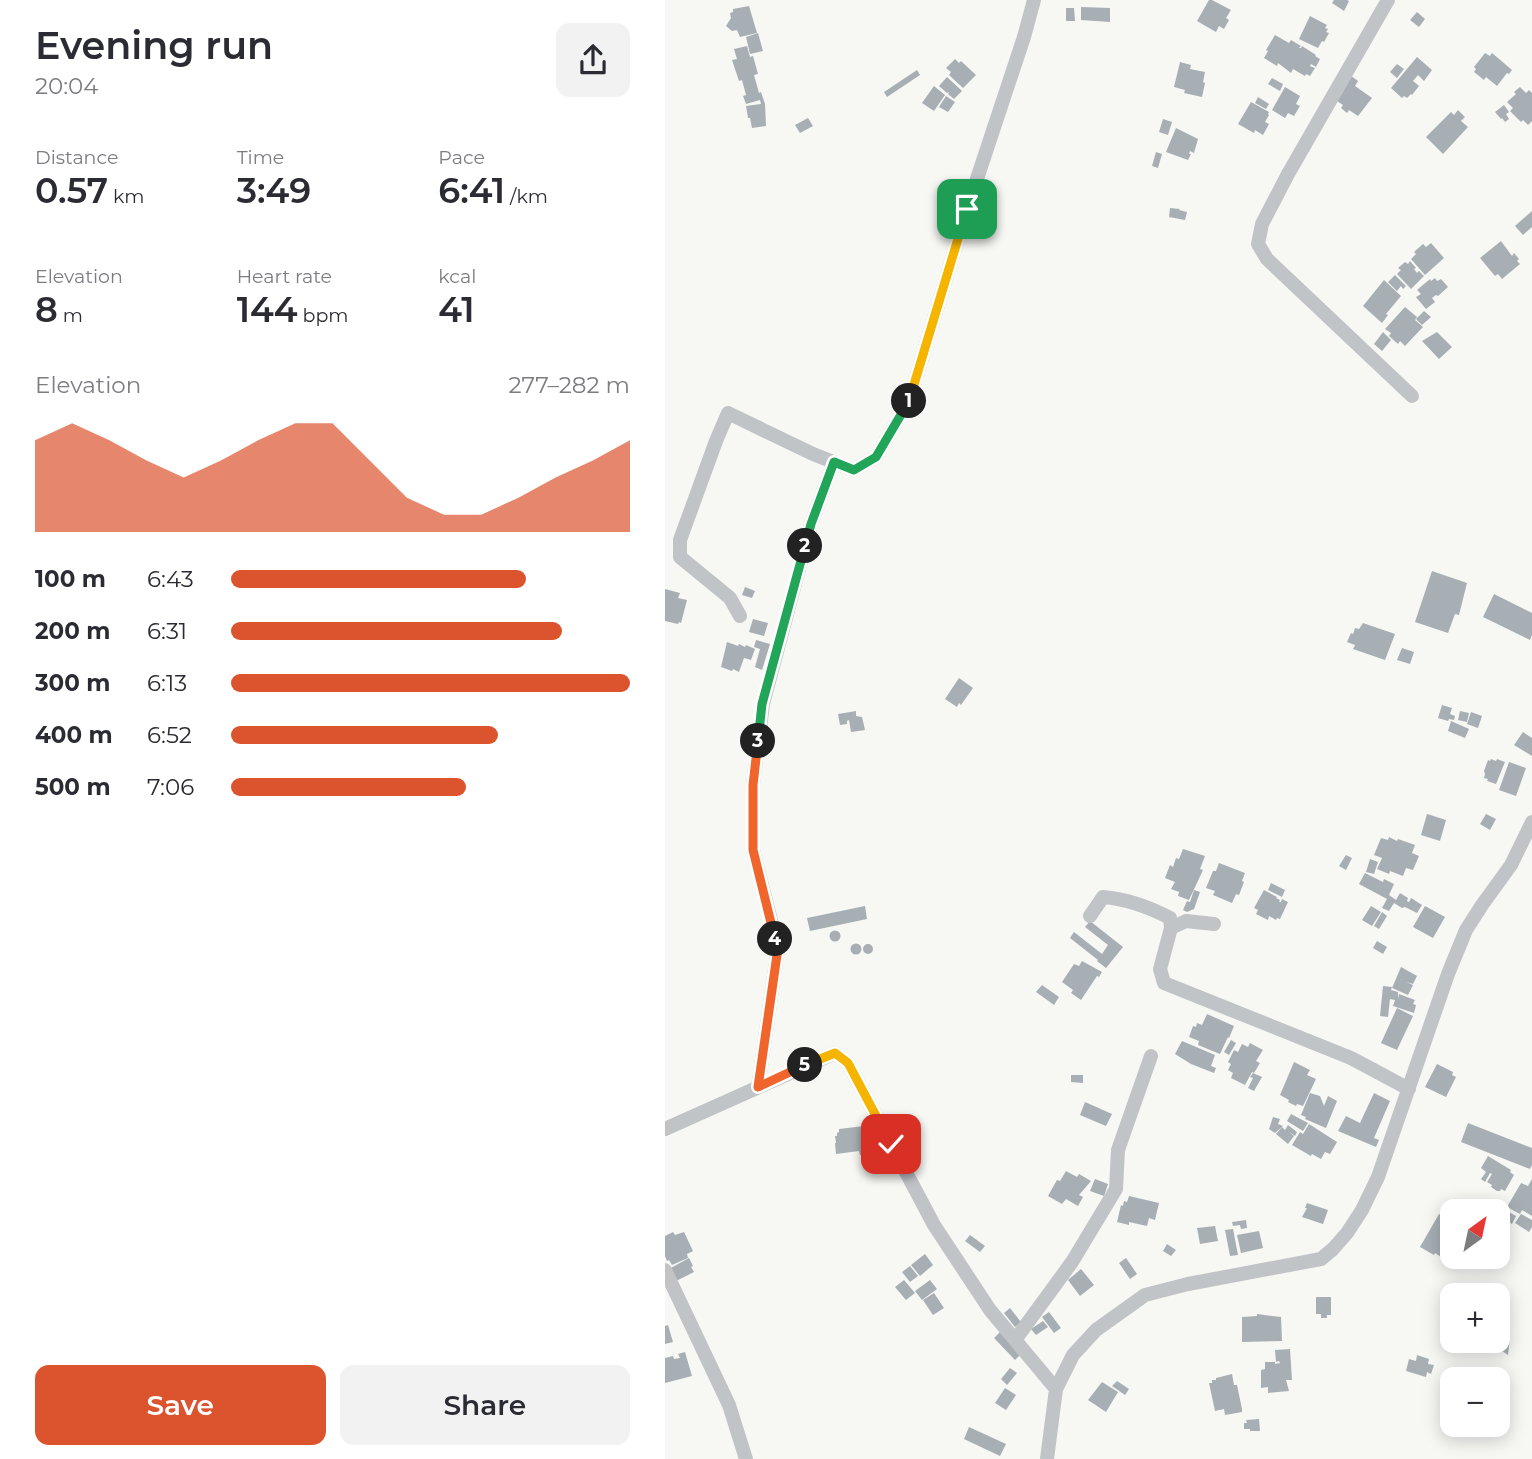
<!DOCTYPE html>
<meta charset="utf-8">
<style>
body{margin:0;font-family:Montserrat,sans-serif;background:#f2f2f3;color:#2b2b33;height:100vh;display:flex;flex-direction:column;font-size:26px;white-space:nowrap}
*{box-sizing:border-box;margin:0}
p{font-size:23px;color:#7c7c81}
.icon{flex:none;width:38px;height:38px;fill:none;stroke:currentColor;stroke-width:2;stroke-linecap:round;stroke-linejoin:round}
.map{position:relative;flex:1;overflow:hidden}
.sheet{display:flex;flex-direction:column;background:#fff;width:665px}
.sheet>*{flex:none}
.needle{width:46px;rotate:33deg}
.buttons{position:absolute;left:775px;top:1199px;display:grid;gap:14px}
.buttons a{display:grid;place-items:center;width:70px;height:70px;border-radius:14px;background:#fff;box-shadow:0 4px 18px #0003;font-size:35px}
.pin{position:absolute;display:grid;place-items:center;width:60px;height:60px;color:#fff;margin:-30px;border-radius:14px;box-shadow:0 4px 10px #0006}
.km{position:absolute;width:35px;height:35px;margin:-18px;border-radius:50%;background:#222;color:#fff;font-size:19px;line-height:35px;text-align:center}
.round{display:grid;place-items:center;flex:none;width:74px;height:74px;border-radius:14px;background:#f2f2f3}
.summary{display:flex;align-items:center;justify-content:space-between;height:119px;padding:0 35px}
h1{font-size:38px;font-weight:600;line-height:52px}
.metrics{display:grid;grid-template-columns:repeat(3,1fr);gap:10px;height:119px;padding:7px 35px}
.metrics div{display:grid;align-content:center}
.metrics b{font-size:35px;font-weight:600}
.metrics small{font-size:19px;font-weight:400}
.metrics p{font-size:19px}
.chart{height:196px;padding:14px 35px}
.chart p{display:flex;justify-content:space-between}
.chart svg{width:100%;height:126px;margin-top:7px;fill:#dc542e;opacity:.7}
.cta{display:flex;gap:14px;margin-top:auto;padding:14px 35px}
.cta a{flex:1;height:80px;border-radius:14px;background:#dc542e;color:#fff;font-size:28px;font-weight:600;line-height:80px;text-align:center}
.cta a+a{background:#f2f2f3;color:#2b2b33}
ul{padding:0 35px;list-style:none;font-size:23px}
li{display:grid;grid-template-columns:112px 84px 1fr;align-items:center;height:52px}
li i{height:18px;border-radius:9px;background:#dc542e}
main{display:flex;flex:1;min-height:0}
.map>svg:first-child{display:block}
</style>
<main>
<section class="sheet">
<div class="summary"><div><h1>Evening run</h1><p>20:04</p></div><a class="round"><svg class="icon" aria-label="share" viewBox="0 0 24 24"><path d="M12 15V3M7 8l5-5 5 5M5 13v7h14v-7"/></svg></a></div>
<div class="metrics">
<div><p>Distance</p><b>0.57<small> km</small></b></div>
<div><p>Time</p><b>3:49</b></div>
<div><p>Pace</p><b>6:41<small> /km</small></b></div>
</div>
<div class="metrics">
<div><p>Elevation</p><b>8<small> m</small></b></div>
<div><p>Heart rate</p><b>144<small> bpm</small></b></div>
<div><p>kcal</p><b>41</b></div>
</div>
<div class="chart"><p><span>Elevation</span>277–282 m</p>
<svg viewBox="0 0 160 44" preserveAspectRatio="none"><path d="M0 44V12L10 6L20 12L30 19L40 25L50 19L60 12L70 6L80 6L90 19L100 32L110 38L120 38L130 32L140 25L150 19L160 12V44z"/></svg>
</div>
<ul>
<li><b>100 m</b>6:43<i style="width:74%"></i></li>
<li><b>200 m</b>6:31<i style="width:83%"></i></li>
<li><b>300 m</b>6:13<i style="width:100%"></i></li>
<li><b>400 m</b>6:52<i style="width:67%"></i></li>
<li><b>500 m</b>7:06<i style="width:59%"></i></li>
</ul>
<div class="cta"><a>Save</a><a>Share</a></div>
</section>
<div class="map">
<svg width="867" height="1459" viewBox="0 0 867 1459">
<rect width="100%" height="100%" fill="#f7f7f4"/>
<path fill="#a7afb4" d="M 544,0 L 547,0 L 566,10 L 561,18 L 564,20 L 559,29 L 554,26 L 551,32 L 532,21 Z
M 669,0 L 682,0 L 684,1 L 679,11 L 667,3 Z
M 84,6 L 92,33 L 75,37 L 72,30 L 67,31 L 61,26 L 66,18 L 65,13 L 68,12 L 68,9 Z
M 416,7 L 445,8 L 445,22 L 416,20 Z
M 401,8 L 409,8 L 410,21 L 401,21 Z
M 752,12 L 760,19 L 754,27 L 745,20 Z
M 645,16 L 662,25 L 660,28 L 663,29 L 661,32 L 664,33 L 659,42 L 657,41 L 653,48 L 634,39 Z
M 93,33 L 98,51 L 85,54 L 81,37 Z
M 610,35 L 624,43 L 626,40 L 636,46 L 634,48 L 636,48 L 637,46 L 651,55 L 650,56 L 655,59 L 651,67 L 646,64 L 645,66 L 650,68 L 645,76 L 641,74 L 640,76 L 628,69 L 626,73 L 613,63 L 612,66 L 599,58 L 603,51 L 601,50 Z
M 82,46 L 85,57 L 88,56 L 93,74 L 89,75 L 94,93 L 96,92 L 100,104 L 101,126 L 87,128 L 85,118 L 83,118 L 81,106 L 96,104 L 95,100 L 81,104 L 78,96 L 81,95 L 77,80 L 74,81 L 67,60 L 72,59 L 69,49 Z
M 820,53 L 825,56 L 827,53 L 847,70 L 844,74 L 842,73 L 832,86 L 821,77 L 819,80 L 809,72 L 811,69 L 809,67 Z
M 752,57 L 767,70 L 759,81 L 753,75 L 748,81 L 754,86 L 747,95 L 746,94 L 742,98 L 739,96 L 737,98 L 726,88 Z
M 290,59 L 294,63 L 296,61 L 311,75 L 298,88 L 284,75 L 286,72 L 281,68 Z
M 515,62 L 526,65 L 525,69 L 540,72 L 538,82 L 540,83 L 537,97 L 519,93 L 520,90 L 509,87 Z
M 732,64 L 739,69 L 732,78 L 725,72 Z
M 252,70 L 255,75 L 222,97 L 219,92 Z
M 685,75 L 693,81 L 690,86 L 707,98 L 693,116 L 684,110 L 682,113 L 676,108 L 678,105 L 669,99 Z
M 282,77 L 297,91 L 289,99 L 283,94 L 284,92 L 282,93 L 274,86 Z
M 607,78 L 618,84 L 615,91 L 603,84 Z
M 269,86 L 280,95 L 269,111 L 257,103 Z
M 620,87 L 635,96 L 631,104 L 635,106 L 629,116 L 623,113 L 620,118 L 607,110 Z
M 855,87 L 861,93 L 864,90 L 867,93 L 867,121 L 863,125 L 858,120 L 856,122 L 845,111 L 848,108 L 842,102 L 851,94 L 849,92 Z
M 281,96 L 290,102 L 283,112 L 274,107 Z
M 593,97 L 604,104 L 601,109 L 590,103 Z
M 586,102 L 604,112 L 603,114 L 604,115 L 600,122 L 604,124 L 598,135 L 590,130 L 589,133 L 573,124 Z
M 839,105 L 844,112 L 841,114 L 844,119 L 840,122 L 837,118 L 836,119 L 830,112 Z
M 793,110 L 800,117 L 796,121 L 803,127 L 778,154 L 761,137 L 786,112 L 789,115 Z
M 143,118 L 148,126 L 135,133 L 130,125 Z
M 498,119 L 507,122 L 503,135 L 494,132 Z
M 511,128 L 533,139 L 529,153 L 525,151 L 524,154 L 526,154 L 523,160 L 501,152 Z
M 491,152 L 497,154 L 493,168 L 487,166 Z
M 505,208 L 515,209 L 514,210 L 522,212 L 520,220 L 504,217 Z
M 867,211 L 867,227 L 858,235 L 850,226 Z
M 836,241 L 847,256 L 849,253 L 854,259 L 852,261 L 855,264 L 837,279 L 833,274 L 830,276 L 815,258 Z
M 766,243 L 779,258 L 760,275 L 746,259 L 751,254 L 749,252 L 758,244 L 761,247 Z
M 745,261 L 751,268 L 749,269 L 752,273 L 754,271 L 759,276 L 746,289 L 732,274 L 736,270 L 733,268 L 740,262 L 743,264 Z
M 730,275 L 741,286 L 738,289 L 736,286 L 732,291 L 723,282 Z
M 770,278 L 772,281 L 776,279 L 783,287 L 773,296 L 771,295 L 767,298 L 770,302 L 761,309 L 751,297 L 756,294 L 752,290 L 765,279 L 766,281 Z
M 719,280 L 736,296 L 721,314 L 723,315 L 717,323 L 698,306 Z
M 740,307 L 752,317 L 750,320 L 758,327 L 740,346 L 735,341 L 733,344 L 724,336 L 726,333 L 720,329 Z
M 759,311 L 766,317 L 757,325 L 751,319 Z
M 718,332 L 726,340 L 717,351 L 709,344 Z
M 772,332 L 787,347 L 774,359 L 757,341 Z
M 767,571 L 802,583 L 794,615 L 790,614 L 783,633 L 750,622 Z
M 80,587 L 90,591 L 87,598 L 77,595 Z
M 0,589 L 15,593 L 13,598 L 22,600 L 16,623 L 14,622 L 13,624 L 0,621 Z
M 829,594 L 867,613 L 867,635 L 865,640 L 818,617 Z
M 88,619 L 103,623 L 99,636 L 84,632 Z
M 698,623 L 730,634 L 720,660 L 688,649 L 690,645 L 682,642 L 686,633 L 688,634 L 690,628 L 694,629 Z
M 91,640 L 105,644 L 97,670 L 90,667 L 95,649 L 89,647 Z
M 62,642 L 73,646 L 74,644 L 80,647 L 81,645 L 90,649 L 86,660 L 79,658 L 74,672 L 68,669 L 67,671 L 56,667 Z
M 737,648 L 749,652 L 745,664 L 732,660 Z
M 294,678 L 308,688 L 296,705 L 294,703 L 292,707 L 280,699 Z
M 777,705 L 787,708 L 785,714 L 790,716 L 789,720 L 784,719 L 783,721 L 773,718 Z
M 191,711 L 191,716 L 197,717 L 200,730 L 186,732 L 184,720 L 182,721 L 182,724 L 175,725 L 173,714 Z
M 795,711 L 804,713 L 802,722 L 793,720 Z
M 806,712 L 817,716 L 813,728 L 802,724 Z
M 786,721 L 804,729 L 800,738 L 783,731 Z
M 858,732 L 867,738 L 867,756 L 849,745 Z
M 826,759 L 831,761 L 832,759 L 840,762 L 831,784 L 822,781 L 823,779 L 819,778 L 820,774 L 819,771 L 823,760 L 825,761 Z
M 844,762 L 861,768 L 851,796 L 834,790 Z
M 762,814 L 781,820 L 775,841 L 756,835 Z
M 821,814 L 831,819 L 825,830 L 815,824 Z
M 724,837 L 732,841 L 733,839 L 750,845 L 747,853 L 754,856 L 748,870 L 741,868 L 738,876 L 725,871 L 724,874 L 712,869 L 717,858 L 709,855 L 716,838 L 723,840 Z
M 518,849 L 540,856 L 535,869 L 538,870 L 524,900 L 513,896 L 514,892 L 506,889 L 510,882 L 500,878 L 505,865 L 508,867 L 511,858 L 514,859 Z
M 681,855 L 687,858 L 681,870 L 674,866 Z
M 705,859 L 713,862 L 709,874 L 701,872 Z
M 554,863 L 580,873 L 577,881 L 579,882 L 574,895 L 571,894 L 567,903 L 548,895 L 550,891 L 541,888 L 548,871 L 551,871 Z
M 700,873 L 718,882 L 719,879 L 729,884 L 724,895 L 731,900 L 735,893 L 743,898 L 742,901 L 744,902 L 746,898 L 757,905 L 752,913 L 740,907 L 737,908 L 729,903 L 724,911 L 717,908 L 722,899 L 694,884 Z
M 606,883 L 620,890 L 617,897 L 603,890 Z
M 529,890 L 535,892 L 529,909 L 522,912 L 518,910 L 522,901 L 525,902 Z
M 599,890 L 612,897 L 611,898 L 615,900 L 614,902 L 616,902 L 617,899 L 623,902 L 615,919 L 612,918 L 611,920 L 604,916 L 603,920 L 591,914 L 593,910 L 589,908 Z
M 200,906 L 202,919 L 145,931 L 142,918 Z
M 706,906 L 716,912 L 707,926 L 697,920 Z
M 760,906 L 780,917 L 768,938 L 748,927 Z
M 717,912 L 722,916 L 714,929 L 709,926 Z
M 425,921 L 458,947 L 441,968 L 432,961 L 433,960 L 405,938 L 409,932 L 437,954 L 443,945 L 420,927 Z
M164.5 936a5.5 5.5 0 1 1 11 0a5.5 5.5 0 1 1-11 0Z
M 712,941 L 722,947 L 718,954 L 708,948 Z
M185.5 949a5.5 5.5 0 1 1 11 0a5.5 5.5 0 1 1-11 0Z
M198 949a5 5 0 1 1 10 0a5 5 0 1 1-10 0Z
M 417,961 L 437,972 L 434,977 L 432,976 L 416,1000 L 406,993 L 408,990 L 397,982 L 409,964 L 414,966 Z
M 736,967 L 752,976 L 748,984 L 741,982 L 748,985 L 743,995 L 727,988 Z
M 377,985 L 394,997 L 389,1005 L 371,992 Z
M 718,986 L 727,987 L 726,990 L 733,992 L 733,999 L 734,994 L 750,1000 L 748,1004 L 751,1005 L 749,1013 L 728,1006 L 730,1000 L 725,999 L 723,1017 L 715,1016 Z
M 732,1008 L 748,1016 L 732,1050 L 716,1043 Z
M 542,1014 L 569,1026 L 564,1038 L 563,1037 L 555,1054 L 533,1045 L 534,1041 L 524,1037 L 528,1026 L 531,1027 L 532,1023 L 537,1025 Z
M 566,1040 L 571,1043 L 564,1055 L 559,1052 Z
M 517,1041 L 550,1055 L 546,1066 L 551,1068 L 549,1073 L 526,1064 L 510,1054 Z
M 585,1043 L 598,1050 L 591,1061 L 595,1063 L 589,1073 L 587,1072 L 580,1085 L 566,1078 L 568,1073 L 563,1070 L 566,1064 L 563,1062 L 569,1050 L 573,1052 L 577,1044 L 583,1047 Z
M 629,1062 L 645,1070 L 642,1075 L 651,1079 L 638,1106 L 632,1104 L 631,1106 L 623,1102 L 624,1100 L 615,1095 Z
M 772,1064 L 788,1072 L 787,1075 L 791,1077 L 781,1097 L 760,1087 Z
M 588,1073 L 597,1077 L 589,1091 L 583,1088 L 588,1078 L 585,1077 Z
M 406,1075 L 418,1075 L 418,1083 L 406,1082 Z
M 645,1093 L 655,1096 L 659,1106 L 663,1096 L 672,1101 L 661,1128 L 640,1119 L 641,1117 L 636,1115 Z
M 709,1093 L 725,1101 L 709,1138 L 714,1140 L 711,1147 L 673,1131 L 681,1116 L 695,1123 Z
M 420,1102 L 447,1114 L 441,1126 L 415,1115 Z
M 626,1114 L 643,1123 L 638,1131 L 622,1121 Z
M 608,1117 L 615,1119 L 613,1124 L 618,1126 L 610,1133 L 604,1129 Z
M 803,1123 L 867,1148 L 867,1165 L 865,1169 L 796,1142 Z
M 644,1124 L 672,1142 L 665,1154 L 660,1152 L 656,1159 L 647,1154 L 646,1156 L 627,1145 L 635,1132 L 638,1134 Z
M 623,1125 L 632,1132 L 630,1136 L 623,1131 L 629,1136 L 623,1144 L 611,1134 L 617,1127 L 620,1130 Z
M 199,1126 L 200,1133 L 204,1133 L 206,1150 L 200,1151 L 200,1155 L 195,1155 L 194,1151 L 171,1154 L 170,1143 L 171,1143 L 170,1136 L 172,1136 L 172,1133 L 174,1132 L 174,1129 Z
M 823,1156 L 846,1170 L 845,1172 L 849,1175 L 840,1191 L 836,1189 L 835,1191 L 832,1191 L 826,1187 L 827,1185 L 822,1182 L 827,1174 L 825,1173 L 820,1182 L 816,1179 L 821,1172 L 816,1168 Z
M 401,1171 L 412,1177 L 414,1174 L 426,1181 L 414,1195 L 418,1197 L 413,1206 L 401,1199 L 397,1204 L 383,1196 L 392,1180 L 395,1181 Z
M 430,1179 L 443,1184 L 439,1196 L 425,1191 Z
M 867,1179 L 867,1216 L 857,1210 L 855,1214 L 842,1207 L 856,1183 L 863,1186 Z
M 464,1196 L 494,1203 L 490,1220 L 484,1218 L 482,1226 L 464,1222 L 464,1225 L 452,1222 L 456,1205 L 458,1206 L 459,1201 L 462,1202 Z
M 642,1203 L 663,1210 L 658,1224 L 637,1217 L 642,1208 L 640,1208 Z
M 837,1208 L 851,1216 L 847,1224 L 833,1215 Z
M 774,1214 L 787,1223 L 785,1226 L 788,1227 L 788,1241 L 786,1245 L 787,1246 L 779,1259 L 770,1253 L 769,1255 L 755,1247 Z
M 856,1214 L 867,1220 L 867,1227 L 864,1232 L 850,1223 Z
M 581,1220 L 582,1228 L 576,1229 L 575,1225 L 568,1226 L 567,1222 Z
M 550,1226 L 553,1241 L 535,1244 L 532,1228 Z
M 568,1229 L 573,1255 L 565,1256 L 560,1230 Z
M 594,1231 L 598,1248 L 576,1253 L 572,1235 Z
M 8,1232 L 10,1235 L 19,1232 L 28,1251 L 22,1254 L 23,1258 L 7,1265 L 4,1260 L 2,1261 L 0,1256 L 0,1236 Z
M 305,1235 L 320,1246 L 315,1252 L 300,1241 Z
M 502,1244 L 511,1250 L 506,1256 L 498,1251 Z
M 260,1254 L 268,1265 L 255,1276 L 246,1265 Z
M 787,1256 L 815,1256 L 806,1269 L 798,1264 L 796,1267 L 788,1262 L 791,1259 Z
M 24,1258 L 28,1266 L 26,1267 L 29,1272 L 11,1281 L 4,1269 Z
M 461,1258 L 472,1274 L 465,1279 L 454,1263 Z
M 245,1266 L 253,1276 L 245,1282 L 237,1272 Z
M 416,1269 L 429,1285 L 415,1296 L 403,1280 Z
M 239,1280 L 250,1293 L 241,1300 L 230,1287 Z
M 265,1280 L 272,1289 L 257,1300 L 250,1291 Z
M 269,1293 L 279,1308 L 268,1315 L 258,1300 Z
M 651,1297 L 666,1297 L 666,1315 L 662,1315 L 662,1318 L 656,1318 L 656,1314 L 651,1314 Z
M 345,1308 L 356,1322 L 350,1327 L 339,1313 Z
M 384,1312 L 396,1328 L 389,1333 L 377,1317 Z
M 592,1314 L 616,1317 L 617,1341 L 577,1342 L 577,1317 L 592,1316 Z
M 378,1321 L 383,1327 L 371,1335 L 366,1329 Z
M 3,1325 L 8,1342 L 0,1344 L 0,1326 Z
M 335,1332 L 356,1354 L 350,1360 L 329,1338 Z
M 835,1335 L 845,1337 L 843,1355 L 831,1347 Z
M 625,1349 L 627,1380 L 621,1380 L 624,1391 L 603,1393 L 603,1387 L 596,1388 L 596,1370 L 600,1369 L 600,1362 L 610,1362 L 610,1364 L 615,1363 L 614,1361 L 611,1362 L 610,1350 Z
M 20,1352 L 27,1376 L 0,1383 L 0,1358 L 8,1356 L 9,1359 L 15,1358 L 13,1354 Z
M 752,1355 L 764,1359 L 763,1364 L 769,1365 L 766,1374 L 762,1372 L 761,1377 L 741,1371 L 744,1359 L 751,1361 Z
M 345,1368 L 352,1373 L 342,1385 L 336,1379 Z
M 567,1374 L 569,1385 L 572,1385 L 577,1409 L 577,1412 L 560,1415 L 559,1409 L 550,1411 L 544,1383 L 547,1383 L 547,1380 L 551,1380 L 551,1378 Z
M 452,1381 L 464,1389 L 460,1395 L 447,1386 Z
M 437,1382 L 453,1392 L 441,1412 L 423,1400 Z
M 340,1388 L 351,1395 L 341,1410 L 330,1403 Z
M 594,1419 L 595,1431 L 585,1431 L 585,1429 L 579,1429 L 579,1423 L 582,1423 L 581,1420 Z
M 304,1427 L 341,1444 L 335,1456 L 299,1439 Z"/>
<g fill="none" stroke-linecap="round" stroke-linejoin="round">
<path stroke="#c0c4c7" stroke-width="14" d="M 723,0 L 623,174 L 597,224 L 593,244 L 602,259 L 747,396
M 75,616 L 65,598 L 15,557 L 15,540 L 51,441 L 63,413 L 148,454 L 189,470 L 211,457 L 244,401 L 302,209 L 359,37 L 369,0
M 425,916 L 438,897 C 462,899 484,907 505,918 L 506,928
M 549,924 L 521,921 L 506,928 L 495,969 L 499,983 L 686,1058 L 744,1089
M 93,1087 L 113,948 L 88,850 L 88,784 L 98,704 L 146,524 L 169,462
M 0,1129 L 170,1053 L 183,1063 L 269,1225 L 325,1310 L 391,1389
M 0,1270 L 64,1405 L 81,1459
M 350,1340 L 407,1262 L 451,1189 L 453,1150 L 486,1056
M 382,1459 L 391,1389 L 408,1355 L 431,1330 L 480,1295 L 523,1284 L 656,1259 L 668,1249 L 682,1233 L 697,1210 L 713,1177 L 783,974 L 801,930 L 817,905 L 846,865 L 867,822"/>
</g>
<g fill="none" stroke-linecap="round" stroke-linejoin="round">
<g stroke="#fff" stroke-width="14">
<path id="split-1" d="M 244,401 L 302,209"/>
</g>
<g stroke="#fff" stroke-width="14">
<path id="split-2" d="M 140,546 L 146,524 L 169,462 L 189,470 L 211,457 L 244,401"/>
</g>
<g stroke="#fff" stroke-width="14">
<path id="split-3" d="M 93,741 L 97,704 L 140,546"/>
</g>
<g stroke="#fff" stroke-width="14">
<path id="split-4" d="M 93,741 L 88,785 L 88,850 L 110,939"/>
</g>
<g stroke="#fff" stroke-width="14">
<path id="split-5" d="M 110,939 L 113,948 L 93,1087 L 140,1065"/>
</g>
<g stroke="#fff" stroke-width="14">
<path id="split-6" d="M 140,1065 L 170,1053 L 183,1063 L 226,1144"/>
</g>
<use href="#split-1" stroke="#f5b400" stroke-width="9"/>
<use href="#split-2" stroke="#22a559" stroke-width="9"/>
<use href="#split-3" stroke="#22a559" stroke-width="9"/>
<use href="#split-4" stroke="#f0652b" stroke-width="9"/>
<use href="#split-5" stroke="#f0652b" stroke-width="9"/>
<use href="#split-6" stroke="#f5b400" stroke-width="9"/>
</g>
</svg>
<div class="buttons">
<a><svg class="needle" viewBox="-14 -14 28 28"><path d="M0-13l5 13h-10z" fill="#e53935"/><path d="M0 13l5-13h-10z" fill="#7c7c81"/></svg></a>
<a>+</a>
<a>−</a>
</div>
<div class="pin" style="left:302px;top:209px;background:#1e9e55"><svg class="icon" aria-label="arrive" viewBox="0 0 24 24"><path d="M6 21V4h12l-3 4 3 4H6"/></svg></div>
<div class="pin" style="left:226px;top:1144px;background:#d93025"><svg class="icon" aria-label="check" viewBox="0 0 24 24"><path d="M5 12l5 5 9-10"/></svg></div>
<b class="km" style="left:244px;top:401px">1</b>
<b class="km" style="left:140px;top:546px">2</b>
<b class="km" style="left:93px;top:741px">3</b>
<b class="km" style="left:110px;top:939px">4</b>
<b class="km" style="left:140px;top:1065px">5</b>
</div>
</main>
